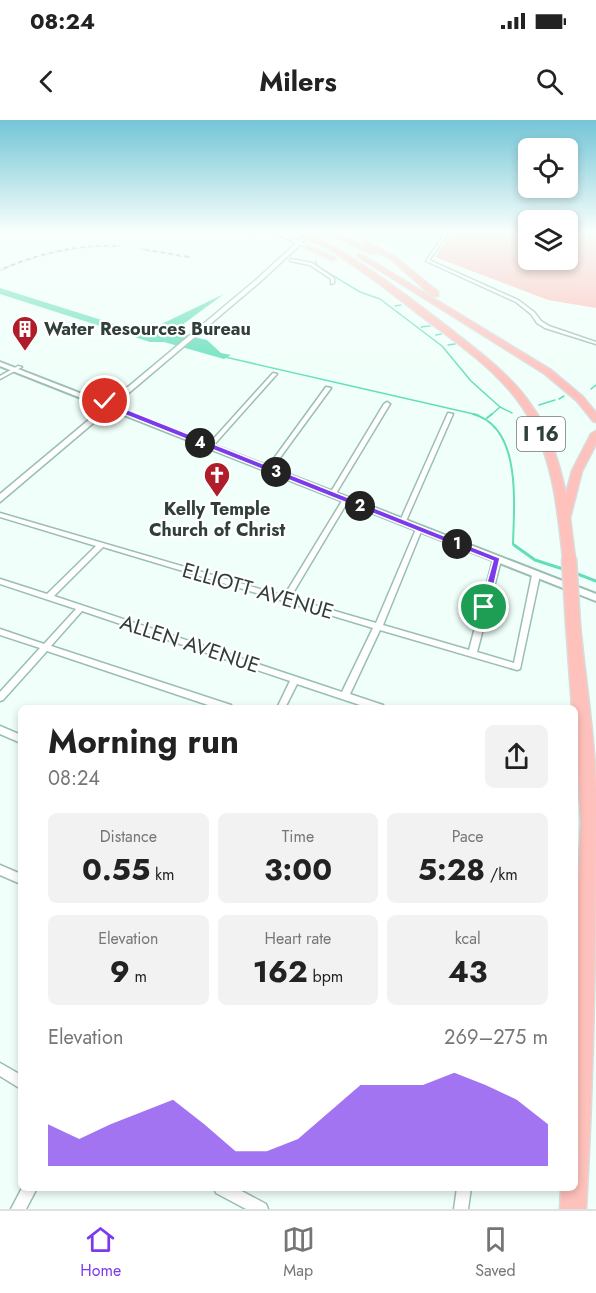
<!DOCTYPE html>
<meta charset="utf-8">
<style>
body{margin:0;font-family:Jost,sans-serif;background:#f2f2f2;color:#222;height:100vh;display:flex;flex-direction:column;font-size:22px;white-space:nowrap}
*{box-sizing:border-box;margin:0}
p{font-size:20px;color:#767676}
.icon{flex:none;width:33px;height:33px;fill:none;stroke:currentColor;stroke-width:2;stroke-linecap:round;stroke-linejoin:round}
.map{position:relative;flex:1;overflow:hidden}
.sheet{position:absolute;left:18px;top:585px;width:560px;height:486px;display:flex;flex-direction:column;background:#fff;border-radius:9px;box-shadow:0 3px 9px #0003}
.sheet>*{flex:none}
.tools{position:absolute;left:518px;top:18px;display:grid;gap:12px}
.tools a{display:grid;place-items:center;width:60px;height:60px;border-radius:9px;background:#fff;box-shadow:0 3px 9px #0003;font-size:30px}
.pin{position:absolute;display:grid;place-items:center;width:51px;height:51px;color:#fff;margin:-26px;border:3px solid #fff;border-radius:50%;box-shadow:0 2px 6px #0007}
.km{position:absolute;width:30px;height:30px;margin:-15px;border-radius:50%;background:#222;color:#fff;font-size:16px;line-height:30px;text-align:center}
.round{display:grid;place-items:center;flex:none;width:63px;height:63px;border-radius:9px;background:#f2f2f2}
.headline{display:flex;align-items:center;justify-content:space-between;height:102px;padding:0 30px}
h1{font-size:33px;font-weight:700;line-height:45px}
.stats{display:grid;grid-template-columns:repeat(3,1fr);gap:9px;height:102px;padding:6px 30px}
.stats div{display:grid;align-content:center;border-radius:9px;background:#f2f2f2;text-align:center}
.stats b{font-size:30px;font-weight:700}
.stats small{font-size:16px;font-weight:400}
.stats p{font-size:16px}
.chart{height:168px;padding:12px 30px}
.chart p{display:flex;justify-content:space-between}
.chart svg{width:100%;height:108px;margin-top:6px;fill:#7c3aed;opacity:.7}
.status{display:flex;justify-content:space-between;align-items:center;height:42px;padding:0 30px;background:#fff;direction:ltr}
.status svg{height:16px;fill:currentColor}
header{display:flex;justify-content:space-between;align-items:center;height:78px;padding:0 30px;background:#fff;font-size:27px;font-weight:700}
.dock{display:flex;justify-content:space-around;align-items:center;height:84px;border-top:2px solid #e0e0e0;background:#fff;font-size:16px;color:#767676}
.dock a{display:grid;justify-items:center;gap:3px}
.dock .current{color:#7c3aed}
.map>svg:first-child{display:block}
</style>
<div class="status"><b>08:24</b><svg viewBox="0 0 49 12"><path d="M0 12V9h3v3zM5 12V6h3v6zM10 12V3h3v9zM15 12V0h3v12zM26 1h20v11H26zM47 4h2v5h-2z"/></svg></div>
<header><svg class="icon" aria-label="back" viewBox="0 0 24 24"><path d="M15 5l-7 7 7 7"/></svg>Milers<svg class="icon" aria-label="search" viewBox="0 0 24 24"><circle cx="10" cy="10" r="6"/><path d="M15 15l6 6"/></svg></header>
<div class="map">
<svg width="596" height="1089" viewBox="0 0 596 1089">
<rect width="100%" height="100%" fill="#f0fff9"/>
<path fill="#d7fdef" d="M 372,112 L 445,112 L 424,136 L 365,119 Z"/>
<path fill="#fdb9b4" d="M 453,112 L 528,112 L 528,140 L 567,140 L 567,112 L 596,112 L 596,188 L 548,180 L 435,137 Z"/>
<path fill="#64deba" d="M 0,168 L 146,214 L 181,214 L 207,220 L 221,233 L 231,235 L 224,239 L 164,222 L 150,222 L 0,174 Z
M 224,174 L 178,208 L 151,209 Z"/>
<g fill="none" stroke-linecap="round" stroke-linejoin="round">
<path stroke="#64deba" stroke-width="1.5" d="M 316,141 L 317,146 L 360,172 L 380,179 L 442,226 L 471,261 L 500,287 L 491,295
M 395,186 L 401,185
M 421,207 L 430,206
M 436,215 L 441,214
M 448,225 L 455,224
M 225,237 L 478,295
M 591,269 L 596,265
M 559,279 L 564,276
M 539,285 L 555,280
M 500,287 L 512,293"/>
<path stroke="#64deba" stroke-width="2" d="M 473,294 C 522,307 514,384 513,424 L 516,426
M 487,298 L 492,294"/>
<path stroke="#64deba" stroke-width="3" d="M 514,425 L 535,440 L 566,450
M 575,453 L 596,461"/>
<g stroke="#9abfb2" stroke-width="3">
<path id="minor" d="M 445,113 L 448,114 L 429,140 L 518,180 L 534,192 L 541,201 L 549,206 L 596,222 L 596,224 L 545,208 L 537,203 L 531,194 L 516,182 L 426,141 Z
M 291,139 L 312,143 L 334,158 L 334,163 L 331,164 L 331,159 L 310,145 L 290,141 Z
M 18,246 L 22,247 L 0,259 L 0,256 Z
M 273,253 L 277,254 L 212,327 L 208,327 L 208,325 Z
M 326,267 L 331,268 L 271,350 L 267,350 L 267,348 Z
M 387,282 L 390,284 L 335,375 L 334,376 L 330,376 L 329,375 L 384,284 Z
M 448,293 L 453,294 L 406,401 L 403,403 L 401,402 L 400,401 Z
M 345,379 L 348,381 L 290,478 L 376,503 L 416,409 L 417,408 L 421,408 L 422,409 L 383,505 L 469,530 L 493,440 L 497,438 L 499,438 L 501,440 L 477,532 L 514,543 L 532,455 L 533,453 L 539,453 L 540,455 L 520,549 L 517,550 L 380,510 L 350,574 L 383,585 L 384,588 L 369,588 L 297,564 L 285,588 L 277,588 L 290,561 L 82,491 L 51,526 L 231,585 L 232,588 L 217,588 L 47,531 L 3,580 L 0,581 L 0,572 L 40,528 L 0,515 L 0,509 L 44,524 L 76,489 L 0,464 L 0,459 L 47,474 L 96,426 L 0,397 L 0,393 L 284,476 L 342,381 ZM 103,427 L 373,508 L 342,572 L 54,476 Z
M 0,606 L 21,615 L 21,623 L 0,614 Z
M 0,745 L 21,754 L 21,764 L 0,755 Z
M 0,943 L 21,955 L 21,969 L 0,956 Z
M 22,1068 L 37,1068 L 26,1089 L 11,1089 Z
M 214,1068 L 236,1068 L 266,1084 L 268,1089 L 246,1089 L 216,1073 Z
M 457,1068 L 471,1068 L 468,1089 L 454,1089 Z"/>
</g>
<g stroke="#9abfb2" stroke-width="4">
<path id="tertiary" d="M 0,242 L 596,474 L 596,481 L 0,246 Z"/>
</g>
<g stroke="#9abfb2" stroke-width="3">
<path id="secondary" d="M 273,112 L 279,112 L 299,121 L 308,112 L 313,112 L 302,122 L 306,126 L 300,125 L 261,161 L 0,382 L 0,374 L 121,273 L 105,276 L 85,276 L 85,272 L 105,272 L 128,267 L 257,159 L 296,123 Z"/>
</g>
<g stroke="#dadcdc" stroke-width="3">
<path id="motorway" d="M 326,112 L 334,112 L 376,133 L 371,134 Z
M 320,122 C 340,122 477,228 498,248 C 510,259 522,271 531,285 C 550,311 559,343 566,374 L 572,351 L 591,314 L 596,311 L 596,324 L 582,351 L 570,398 L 575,438 L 574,441 L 569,442 L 563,438 C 558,394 554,346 533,305 C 509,257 462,227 420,195 C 388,170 356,145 320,124 Z
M 363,122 L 367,122 L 395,137 L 438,172 L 438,176 L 432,176 L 391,139 L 363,124 Z
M 306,124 L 335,138 L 336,139 L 331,140 L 304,127 Z
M 359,133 L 551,250 L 583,277 L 596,293 L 596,302 L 593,301 L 577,281 L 545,254 L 357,136 Z
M 573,499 L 580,504 C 585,559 595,616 596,671 C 596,810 594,950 586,1089 L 560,1089 L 561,1068 L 574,1068 L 574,844 L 581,702 L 574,588 L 572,588 L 566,504 Z"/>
</g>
<use href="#minor" fill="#fff" fill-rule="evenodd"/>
<use href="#tertiary" fill="#fff" fill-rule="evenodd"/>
<use href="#secondary" fill="#fff" fill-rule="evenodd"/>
<use href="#motorway" fill="#ffc1bc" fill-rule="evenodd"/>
<g stroke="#8a9994" stroke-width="2">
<path id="rail" d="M 141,129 L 189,137
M 0,150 C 39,133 77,124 119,126"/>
</g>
<use href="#rail" stroke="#fff" stroke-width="1.5" stroke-dasharray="4" stroke-linecap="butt"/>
<g stroke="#dadcdc" stroke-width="8" stroke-linecap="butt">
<path id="motorway-bridge-far1" d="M 299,112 L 322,123"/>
</g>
<g stroke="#dadcdc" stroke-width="17" stroke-linecap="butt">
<path id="motorway-bridge" d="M 569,438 L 573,504"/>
</g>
<use href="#motorway-bridge-far1" stroke="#ffc1bc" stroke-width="7"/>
<use href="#motorway-bridge" stroke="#ffc1bc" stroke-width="14"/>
</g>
<linearGradient id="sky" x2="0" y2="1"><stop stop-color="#73c5d6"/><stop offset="0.42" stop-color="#f8fffc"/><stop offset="1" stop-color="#f8fffc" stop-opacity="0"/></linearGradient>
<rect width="596" height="265" fill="url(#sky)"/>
<path fill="#7c3aed" stroke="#fff" stroke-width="1.5" d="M 103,280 L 500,438 L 489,487 L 484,490 L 480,487 L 493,441 L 108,288 Z"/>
<defs>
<g id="building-pin" transform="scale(1.35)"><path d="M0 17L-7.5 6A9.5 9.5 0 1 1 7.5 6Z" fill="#b01d2a" stroke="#fff"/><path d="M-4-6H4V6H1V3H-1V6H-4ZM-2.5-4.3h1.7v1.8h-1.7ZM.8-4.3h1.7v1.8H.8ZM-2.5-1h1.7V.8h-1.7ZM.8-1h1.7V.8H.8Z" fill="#fff"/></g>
<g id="church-pin" transform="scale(1.35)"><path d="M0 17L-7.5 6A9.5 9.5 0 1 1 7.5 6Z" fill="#b01d2a" stroke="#fff"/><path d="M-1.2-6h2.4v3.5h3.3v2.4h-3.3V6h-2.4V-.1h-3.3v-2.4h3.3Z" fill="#fff"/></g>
</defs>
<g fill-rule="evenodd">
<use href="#building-pin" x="25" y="209"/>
<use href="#church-pin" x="217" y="355"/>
</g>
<g text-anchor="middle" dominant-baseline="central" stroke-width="4.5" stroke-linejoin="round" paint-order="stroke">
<g font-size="18" font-weight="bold" fill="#303f3a" stroke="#fff" text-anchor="start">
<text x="44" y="209">Water Resources Bureau</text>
<text x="217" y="389" text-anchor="middle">Kelly Temple<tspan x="217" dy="21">Church of Christ</tspan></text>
</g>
<rect fill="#fff" stroke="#6e7975" stroke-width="1.5" x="517" y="297" width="48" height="34" rx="4.5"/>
<g font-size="20" font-weight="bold" fill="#303f3a">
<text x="541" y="314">I 16</text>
</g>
<g font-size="21" fill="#303f3a" stroke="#fff">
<text transform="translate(258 471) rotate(16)">ELLIOTT AVENUE</text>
<text transform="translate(190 524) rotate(18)">ALLEN AVENUE</text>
</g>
</g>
</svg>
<div class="tools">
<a><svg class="icon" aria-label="locate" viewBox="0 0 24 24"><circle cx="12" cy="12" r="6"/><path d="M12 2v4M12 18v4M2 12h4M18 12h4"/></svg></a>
<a><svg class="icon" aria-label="layers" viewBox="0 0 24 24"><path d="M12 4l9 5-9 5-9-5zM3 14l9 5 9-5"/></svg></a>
</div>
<div class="pin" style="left:484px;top:487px;background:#1e9e55"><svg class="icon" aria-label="arrive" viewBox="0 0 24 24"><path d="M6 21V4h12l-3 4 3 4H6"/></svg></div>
<div class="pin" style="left:105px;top:281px;background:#d93025"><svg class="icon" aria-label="check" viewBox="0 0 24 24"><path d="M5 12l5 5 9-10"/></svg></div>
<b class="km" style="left:457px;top:424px">1</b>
<b class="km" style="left:360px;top:386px">2</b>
<b class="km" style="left:276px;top:352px">3</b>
<b class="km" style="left:200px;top:323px">4</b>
<section class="sheet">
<div class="headline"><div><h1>Morning run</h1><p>08:24</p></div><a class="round"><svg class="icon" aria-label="share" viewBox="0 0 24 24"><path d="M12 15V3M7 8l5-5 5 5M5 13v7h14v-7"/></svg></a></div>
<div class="stats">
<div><p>Distance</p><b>0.55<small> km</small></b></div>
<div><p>Time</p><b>3:00</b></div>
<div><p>Pace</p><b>5:28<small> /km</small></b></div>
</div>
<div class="stats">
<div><p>Elevation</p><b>9<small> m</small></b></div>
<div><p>Heart rate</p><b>162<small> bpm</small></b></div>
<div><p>kcal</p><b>43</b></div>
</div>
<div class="chart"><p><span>Elevation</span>269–275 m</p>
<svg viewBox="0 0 160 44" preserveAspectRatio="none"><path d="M0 44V27L10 33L20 27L30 22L40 17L50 27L60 38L70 38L80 33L90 22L100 11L110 11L120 11L130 6L140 11L150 17L160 27V44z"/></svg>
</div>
</section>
</div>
<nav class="dock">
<a class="current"><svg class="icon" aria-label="home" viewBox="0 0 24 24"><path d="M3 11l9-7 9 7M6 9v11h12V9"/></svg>Home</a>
<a><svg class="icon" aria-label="map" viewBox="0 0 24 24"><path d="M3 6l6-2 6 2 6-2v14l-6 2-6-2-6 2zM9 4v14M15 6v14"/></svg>Map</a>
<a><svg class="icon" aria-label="saved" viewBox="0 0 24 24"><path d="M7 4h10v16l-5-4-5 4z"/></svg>Saved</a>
</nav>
